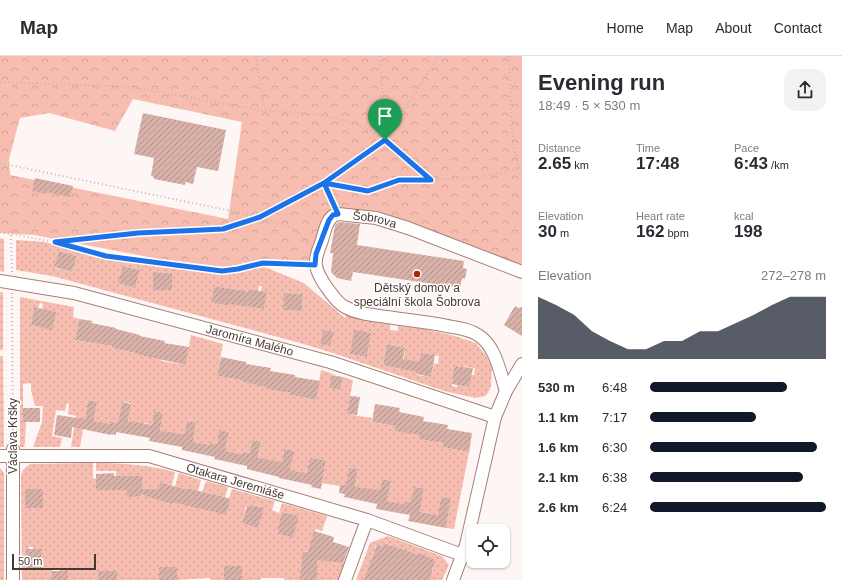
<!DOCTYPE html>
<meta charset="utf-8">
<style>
body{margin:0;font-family:Arial,sans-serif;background:#f2f2f3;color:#2b2b33;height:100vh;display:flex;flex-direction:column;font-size:15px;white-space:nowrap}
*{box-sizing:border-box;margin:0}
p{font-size:13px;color:#7c7c81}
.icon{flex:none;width:22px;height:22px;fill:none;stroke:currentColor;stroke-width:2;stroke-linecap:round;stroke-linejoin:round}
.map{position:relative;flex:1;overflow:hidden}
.details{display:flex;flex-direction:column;background:#fff;width:320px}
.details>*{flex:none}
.buttons{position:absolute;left:466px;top:468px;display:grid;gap:8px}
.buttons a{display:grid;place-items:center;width:44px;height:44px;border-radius:8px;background:#fff;box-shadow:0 1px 3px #0004;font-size:20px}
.scale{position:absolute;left:12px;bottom:10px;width:84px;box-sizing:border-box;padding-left:4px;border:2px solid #483834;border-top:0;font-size:11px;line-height:14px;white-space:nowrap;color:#483834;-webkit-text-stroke:3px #fff;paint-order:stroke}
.pin{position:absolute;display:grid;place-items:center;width:34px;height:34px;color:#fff;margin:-41px -17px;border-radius:50% 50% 50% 0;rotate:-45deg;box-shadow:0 0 4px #0007}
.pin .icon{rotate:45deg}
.round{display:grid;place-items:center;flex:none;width:42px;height:42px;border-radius:12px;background:#f2f2f3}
.headline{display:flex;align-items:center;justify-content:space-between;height:68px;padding:0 16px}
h1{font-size:22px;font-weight:800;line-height:30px}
.figures{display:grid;grid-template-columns:repeat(3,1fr);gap:6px;height:68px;padding:4px 16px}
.figures div{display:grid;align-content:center}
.figures b{font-size:17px;font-weight:800}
.figures small{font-size:11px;font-weight:400}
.figures p{font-size:11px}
.chart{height:112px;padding:8px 16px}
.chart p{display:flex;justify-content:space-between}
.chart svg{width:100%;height:72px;margin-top:4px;fill:#111827;opacity:.7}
ul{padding:0 16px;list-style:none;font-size:13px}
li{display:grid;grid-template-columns:64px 48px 1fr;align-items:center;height:30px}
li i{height:10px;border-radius:5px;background:#111827}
header{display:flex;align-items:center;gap:24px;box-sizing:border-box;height:56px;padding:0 20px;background:#fff;border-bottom:1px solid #e1e1e2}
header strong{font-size:19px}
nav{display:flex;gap:22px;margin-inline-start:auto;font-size:14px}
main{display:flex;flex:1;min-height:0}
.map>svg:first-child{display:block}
</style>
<header>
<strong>Map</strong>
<nav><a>Home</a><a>Map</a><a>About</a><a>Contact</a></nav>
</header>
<main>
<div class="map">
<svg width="522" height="524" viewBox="0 0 522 524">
<defs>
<pattern id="forest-crowns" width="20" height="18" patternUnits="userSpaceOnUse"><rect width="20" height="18" fill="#f6bdb0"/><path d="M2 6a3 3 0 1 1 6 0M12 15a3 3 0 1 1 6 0" fill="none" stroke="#d4a398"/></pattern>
<pattern id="garden-dots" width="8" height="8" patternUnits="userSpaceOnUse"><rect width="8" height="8" fill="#f6bdb0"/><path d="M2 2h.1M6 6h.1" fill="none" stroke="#d4a398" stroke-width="1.8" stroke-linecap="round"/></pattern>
<pattern id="building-hatch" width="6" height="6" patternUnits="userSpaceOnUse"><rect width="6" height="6" fill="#d8b1a8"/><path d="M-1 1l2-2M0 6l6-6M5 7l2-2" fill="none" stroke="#b1918a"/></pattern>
</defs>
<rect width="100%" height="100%" fill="#fef6f4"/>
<path fill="url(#forest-crowns)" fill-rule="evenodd" d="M 0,0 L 522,0 L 522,213 L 408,172 L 338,158 L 316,198 L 310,206 L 264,203 L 225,211 L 159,203 L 34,179 L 0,177 ZM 133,43 L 242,66 L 228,163 L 10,119 L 9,103 L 20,62 L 49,57 L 115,75 Z"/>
<path fill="url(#garden-dots)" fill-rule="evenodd" d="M 0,182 L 4,183 L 4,216 L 0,215 Z
M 16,184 L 45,186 L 102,203 L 163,210 L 221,219 L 238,217 L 262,210 L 304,227 L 345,262 L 347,258 L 390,268 L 390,274 L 398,275 L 398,270 L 420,272 L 455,280 L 476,287 L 486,299 L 492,311 L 491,330 L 488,337 L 485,340 L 475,342 L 444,335 L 336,298 L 300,287 L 52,220 L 16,214 ZM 59,195 L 77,200 L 72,216 L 55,212 ZM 123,210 L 140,214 L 135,232 L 119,227 ZM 154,216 L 172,217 L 172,234 L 153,234 ZM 214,230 L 233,234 L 230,250 L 211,247 ZM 259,230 L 262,230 L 261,235 L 267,236 L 264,253 L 246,250 L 248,233 L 258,235 ZM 285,237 L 303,238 L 302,255 L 283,254 ZM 323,274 L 333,276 L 330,290 L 320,288 ZM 354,275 L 371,277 L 367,301 L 350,298 ZM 387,288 L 405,292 L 403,313 L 383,309 ZM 421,297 L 439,300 L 438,308 L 434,307 L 431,321 L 417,319 ZM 454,310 L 463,311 L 463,310 L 475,312 L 474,319 L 471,319 L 469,331 L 458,329 L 457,331 L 452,330 L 453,324 L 452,323 Z
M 0,236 L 3,236 L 3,294 L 0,294 Z
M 20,241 L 74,251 L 73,261 L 79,263 L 75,284 L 112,290 L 112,292 L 136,297 L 136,298 L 161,303 L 161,305 L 186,309 L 191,279 L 223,288 L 217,320 L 242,324 L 242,326 L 267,330 L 267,333 L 291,337 L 291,339 L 316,344 L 321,314 L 337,319 L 331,318 L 329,332 L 340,334 L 343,321 L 353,324 L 347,358 L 372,362 L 371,366 L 396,370 L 420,379 L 420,383 L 444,387 L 444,391 L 469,396 L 454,473 L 446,472 L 451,442 L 441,441 L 438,459 L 420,456 L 424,432 L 414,431 L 412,446 L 405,445 L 404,448 L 387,445 L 391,425 L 382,423 L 380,434 L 355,433 L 358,414 L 350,412 L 346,429 L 340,428 L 339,430 L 322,427 L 326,404 L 312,402 L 311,404 L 309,404 L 307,417 L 290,414 L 293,395 L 284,393 L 282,406 L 258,405 L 261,385 L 252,384 L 250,397 L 243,396 L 242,398 L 225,395 L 229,376 L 219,374 L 217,388 L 210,387 L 210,389 L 193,386 L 196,366 L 187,365 L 184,378 L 176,377 L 175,379 L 160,376 L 163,357 L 154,355 L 152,369 L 144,367 L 144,370 L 128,367 L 131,347 L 122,346 L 118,367 L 112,366 L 111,368 L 94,365 L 97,346 L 88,344 L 80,391 L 71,391 L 76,360 L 68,358 L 69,348 L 67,347 L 65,355 L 56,354 L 52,380 L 62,382 L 60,391 L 33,391 L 42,366 L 43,350 L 35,350 L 31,334 L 31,327 L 23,328 L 23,366 L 26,366 L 25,387 L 24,391 L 20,391 ZM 40,247 L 43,248 L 42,253 L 55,256 L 52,273 L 31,269 L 34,252 L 38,252 Z
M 0,300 L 3,300 L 4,391 L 0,391 Z
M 93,407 L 93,422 L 96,423 L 96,434 L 116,434 L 116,415 L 96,415 L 96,407 C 123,407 149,409 175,416 L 172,429 L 161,426 L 156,443 L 172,447 L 177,431 L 175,430 L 179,417 L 201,424 L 198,435 L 187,432 L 182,448 L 199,453 L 204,437 L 202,436 L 206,425 L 228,431 L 225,441 L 214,438 L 209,454 L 226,459 L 231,443 L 229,442 L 232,433 L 275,445 L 272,454 L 279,457 L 282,447 L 327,460 L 322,475 L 315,473 L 310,490 L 315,496 L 303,495 L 303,502 L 344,507 L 338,524 L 315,524 L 315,523 L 317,522 L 317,515 L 300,515 L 300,524 L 284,524 L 284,522 L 261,522 L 261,524 L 242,524 L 242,510 L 225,510 L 224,524 L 211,524 L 210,522 L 177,524 L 176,511 L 159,511 L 159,524 L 117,524 L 117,515 L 99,515 L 99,524 L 68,524 L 60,515 L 60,512 L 52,512 L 52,524 L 22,524 L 21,419 L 23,414 L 30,408 ZM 127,420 L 142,420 L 142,433 L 144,433 L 145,440 L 127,440 ZM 25,433 L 43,433 L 43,452 L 25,452 ZM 252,449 L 259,450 L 263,454 L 258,471 L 242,467 L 246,450 L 252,451 ZM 282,456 L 299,460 L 293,482 L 278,478 L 279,474 L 277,474 ZM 29,491 L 33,491 L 33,493 L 42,493 L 41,512 L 26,511 L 26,494 L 29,493 Z
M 0,412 L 4,417 L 4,524 L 0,524 Z
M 388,480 L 442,500 L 449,509 L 442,524 L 356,524 L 370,487 ZM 385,487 L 398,492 L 391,511 L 371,504 L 376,489 L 383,491 ZM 413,497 L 418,499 L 419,497 L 427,500 L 427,501 L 434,512 L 431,519 L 408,511 Z"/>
<path fill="url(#building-hatch)" d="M 143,57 L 226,74 L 218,115 L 197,111 L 193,128 L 185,126 L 185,129 L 154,123 L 154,121 L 151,120 L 154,102 L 134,98 Z
M 35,122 L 73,130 L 70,141 L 47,136 L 47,138 L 32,135 Z
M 339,166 L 360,168 L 357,189 L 464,205 L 463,212 L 467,213 L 465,223 L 462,222 L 460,232 L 353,216 L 351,225 L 337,222 L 331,216 L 333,197 L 330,197 L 335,169 Z
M 59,195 L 77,200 L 72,216 L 54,211 Z
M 123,210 L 140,214 L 135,232 L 118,227 Z
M 153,216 L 172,217 L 172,234 L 153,234 Z
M 214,230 L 248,236 L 248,233 L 267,236 L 264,253 L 230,248 L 230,250 L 211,247 Z
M 284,237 L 303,238 L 302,255 L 283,254 Z
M 515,250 L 518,252 L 522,251 L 522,280 L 504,269 Z
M 34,251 L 56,256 L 52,274 L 31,269 Z
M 79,263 L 93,265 L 91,267 L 116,272 L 116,273 L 140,279 L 140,280 L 165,285 L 164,287 L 189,291 L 186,309 L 136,298 L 136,297 L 112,292 L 112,290 L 75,284 Z
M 323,274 L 334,276 L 330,290 L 320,288 Z
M 354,274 L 371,277 L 367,301 L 350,298 Z
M 387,288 L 405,292 L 403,303 L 419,306 L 421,297 L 435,299 L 431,321 L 417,318 L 417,316 L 383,309 Z
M 221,301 L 246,306 L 246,308 L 271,312 L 270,315 L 295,319 L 295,321 L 320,325 L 316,344 L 291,339 L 291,337 L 266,333 L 267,331 L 242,326 L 242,324 L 217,320 Z
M 454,310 L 473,312 L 469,331 L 452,328 L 453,324 L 452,323 Z
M 331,319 L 343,321 L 340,334 L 329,332 Z
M 350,340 L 360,341 L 357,359 L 347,358 Z
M 88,344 L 97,346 L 94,365 L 111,368 L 111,366 L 118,367 L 122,346 L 131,348 L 128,365 L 152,369 L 154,355 L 163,357 L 160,375 L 184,378 L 187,365 L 196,366 L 193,386 L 210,389 L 210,387 L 217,388 L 219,374 L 229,376 L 225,395 L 242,398 L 243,396 L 250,397 L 252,384 L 261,385 L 258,402 L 282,406 L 284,393 L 294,395 L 290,414 L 307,417 L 309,404 L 311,404 L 311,402 L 326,404 L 321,433 L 311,431 L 312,429 L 279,422 L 279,421 L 247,413 L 247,410 L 214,403 L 215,401 L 182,394 L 182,391 L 149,385 L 150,382 L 116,376 L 116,379 L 111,378 L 111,379 L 72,371 L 71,382 L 54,379 L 57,359 L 85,363 Z
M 375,348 L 400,352 L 399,356 L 424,361 L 423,365 L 448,369 L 447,373 L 472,377 L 469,396 L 443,391 L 444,387 L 419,383 L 420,379 L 395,375 L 396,370 L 372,366 Z
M 23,352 L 40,352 L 40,366 L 23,366 Z
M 349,412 L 358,413 L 355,431 L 380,434 L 382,423 L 391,425 L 387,445 L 404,448 L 405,445 L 411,446 L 414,431 L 424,432 L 420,456 L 438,459 L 441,441 L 451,442 L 446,472 L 408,465 L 410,459 L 376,453 L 377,448 L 344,441 L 345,438 L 339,437 L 340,428 L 346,429 Z
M 114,417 L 114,420 L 142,420 L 142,433 L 158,433 L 161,426 L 186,434 L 187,432 L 214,439 L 214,438 L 231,443 L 226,459 L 199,452 L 199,453 L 173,446 L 172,448 L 142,439 L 142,440 L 127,441 L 127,434 L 96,434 L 96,418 Z
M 25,433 L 43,433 L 43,452 L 25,452 Z
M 252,449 L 264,452 L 258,472 L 242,467 L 247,450 L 252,451 Z
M 282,456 L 299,460 L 293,482 L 278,478 L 279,474 L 277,474 Z
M 314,475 L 334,481 L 333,486 L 349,491 L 343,507 L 317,504 L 317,523 L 315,523 L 315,524 L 300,524 L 300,515 L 301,515 L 303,495 L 308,496 Z
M 384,487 L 413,497 L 418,499 L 419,497 L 427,500 L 427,501 L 435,504 L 430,524 L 364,524 L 377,488 L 383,491 Z
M 26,493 L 42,493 L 41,512 L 26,512 Z
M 224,510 L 242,510 L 242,524 L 224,524 Z
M 159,511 L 177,511 L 177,524 L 159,524 Z
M 52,515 L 68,515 L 68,524 L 52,524 Z
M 98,515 L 117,515 L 117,524 L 99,524 Z"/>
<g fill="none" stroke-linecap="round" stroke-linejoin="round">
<g stroke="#a58078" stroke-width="14">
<g id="minor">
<path id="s1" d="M 0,225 L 74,237 L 330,306 L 495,361"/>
<path id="s2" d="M 506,335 C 500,317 496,290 478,279 C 469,273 458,272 447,270 C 427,266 407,264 387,261 C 373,259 358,258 345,251 C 337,247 330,236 325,229 C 314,212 313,206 321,187 C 325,177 326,160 338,158 L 376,162 L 408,172 L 522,216"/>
<path d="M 13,393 L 13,524"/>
<path id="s3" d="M 0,400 L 149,400 L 367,464 L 462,499"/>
<path d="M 345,524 L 367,464"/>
<path d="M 453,524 L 466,489 L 495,361 L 506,335 L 522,308"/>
</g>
</g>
<path stroke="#c0b6b3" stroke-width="2" stroke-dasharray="1 3" stroke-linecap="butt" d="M 256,0 L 265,55
M 380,0 L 385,83
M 509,0 L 512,79 L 519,113 L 522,116
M 0,26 L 131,31 L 265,55 L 316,58 L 358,68 L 385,84 L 431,124 L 478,121 L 519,113
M 0,107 L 260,161 L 295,173 L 309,190
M 324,127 L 334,148
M 325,127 L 368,135 L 399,125 L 430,124
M 0,176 L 55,186 L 106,201 L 159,206 L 222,215 L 239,213 L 263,207 L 304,208
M 11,179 L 12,217
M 55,186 L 138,177 L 223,173 L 260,161 L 324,127 L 385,84 L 439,0
M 12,237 L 13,383"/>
<use href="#minor" stroke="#fff" stroke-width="12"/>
</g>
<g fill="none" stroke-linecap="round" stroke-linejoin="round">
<g stroke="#fff" stroke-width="8">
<path id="route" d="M 385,84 L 324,127 L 260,161 L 223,173 L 138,177 L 55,186 L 106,200 L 222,215 L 238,213 L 263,207 L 315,209 L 316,198 L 329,164 L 333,159 L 338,158 L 324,127 L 368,135 L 399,124 L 431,124 L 385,84"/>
</g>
<use href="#route" stroke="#1a73e8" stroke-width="5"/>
</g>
<circle fill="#b02404" stroke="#fff" stroke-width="1.5" cx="417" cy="218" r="4"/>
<g text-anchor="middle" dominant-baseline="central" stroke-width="3" stroke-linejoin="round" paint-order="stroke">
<g font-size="12" fill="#483834" stroke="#fff">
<text stroke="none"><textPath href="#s2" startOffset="348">Šobrova</textPath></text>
<text stroke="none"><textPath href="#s1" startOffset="257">Jaromíra Malého</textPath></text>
<text transform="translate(13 380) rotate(-90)">Václava Kršky</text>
<text stroke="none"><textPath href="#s3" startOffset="239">Otakara Jeremiáše</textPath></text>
</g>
<g font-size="12" fill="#483834" stroke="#fff">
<text x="417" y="232">Dětský domov a<tspan x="417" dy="14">speciální škola Šobrova</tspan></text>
</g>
</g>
</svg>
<div class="buttons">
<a><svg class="icon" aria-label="locate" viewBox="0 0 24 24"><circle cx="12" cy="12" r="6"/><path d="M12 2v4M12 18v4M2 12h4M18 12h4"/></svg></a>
</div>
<div class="scale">50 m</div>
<div class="pin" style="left:385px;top:84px;background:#1e9e55"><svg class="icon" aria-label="arrive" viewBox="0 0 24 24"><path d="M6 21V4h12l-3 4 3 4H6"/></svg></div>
</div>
<section class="details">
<div class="headline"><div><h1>Evening run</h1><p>18:49 · 5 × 530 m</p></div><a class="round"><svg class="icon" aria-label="share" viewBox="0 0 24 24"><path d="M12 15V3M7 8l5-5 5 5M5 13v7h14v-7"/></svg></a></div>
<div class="figures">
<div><p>Distance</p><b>2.65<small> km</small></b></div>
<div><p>Time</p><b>17:48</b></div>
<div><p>Pace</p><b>6:43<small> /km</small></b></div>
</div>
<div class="figures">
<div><p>Elevation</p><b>30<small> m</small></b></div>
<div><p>Heart rate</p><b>162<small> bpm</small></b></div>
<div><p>kcal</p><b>198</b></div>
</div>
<div class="chart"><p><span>Elevation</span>272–278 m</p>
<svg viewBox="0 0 160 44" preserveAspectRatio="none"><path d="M0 44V6L10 11L20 17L30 27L40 33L50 38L60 38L70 33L80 33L90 27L100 27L110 22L120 17L130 11L140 6L150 6L160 6V44z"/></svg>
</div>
<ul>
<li><b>530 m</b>6:48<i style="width:78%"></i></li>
<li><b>1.1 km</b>7:17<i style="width:60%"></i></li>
<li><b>1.6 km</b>6:30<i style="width:95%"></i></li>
<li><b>2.1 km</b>6:38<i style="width:87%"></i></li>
<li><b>2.6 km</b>6:24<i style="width:100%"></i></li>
</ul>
</section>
</main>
